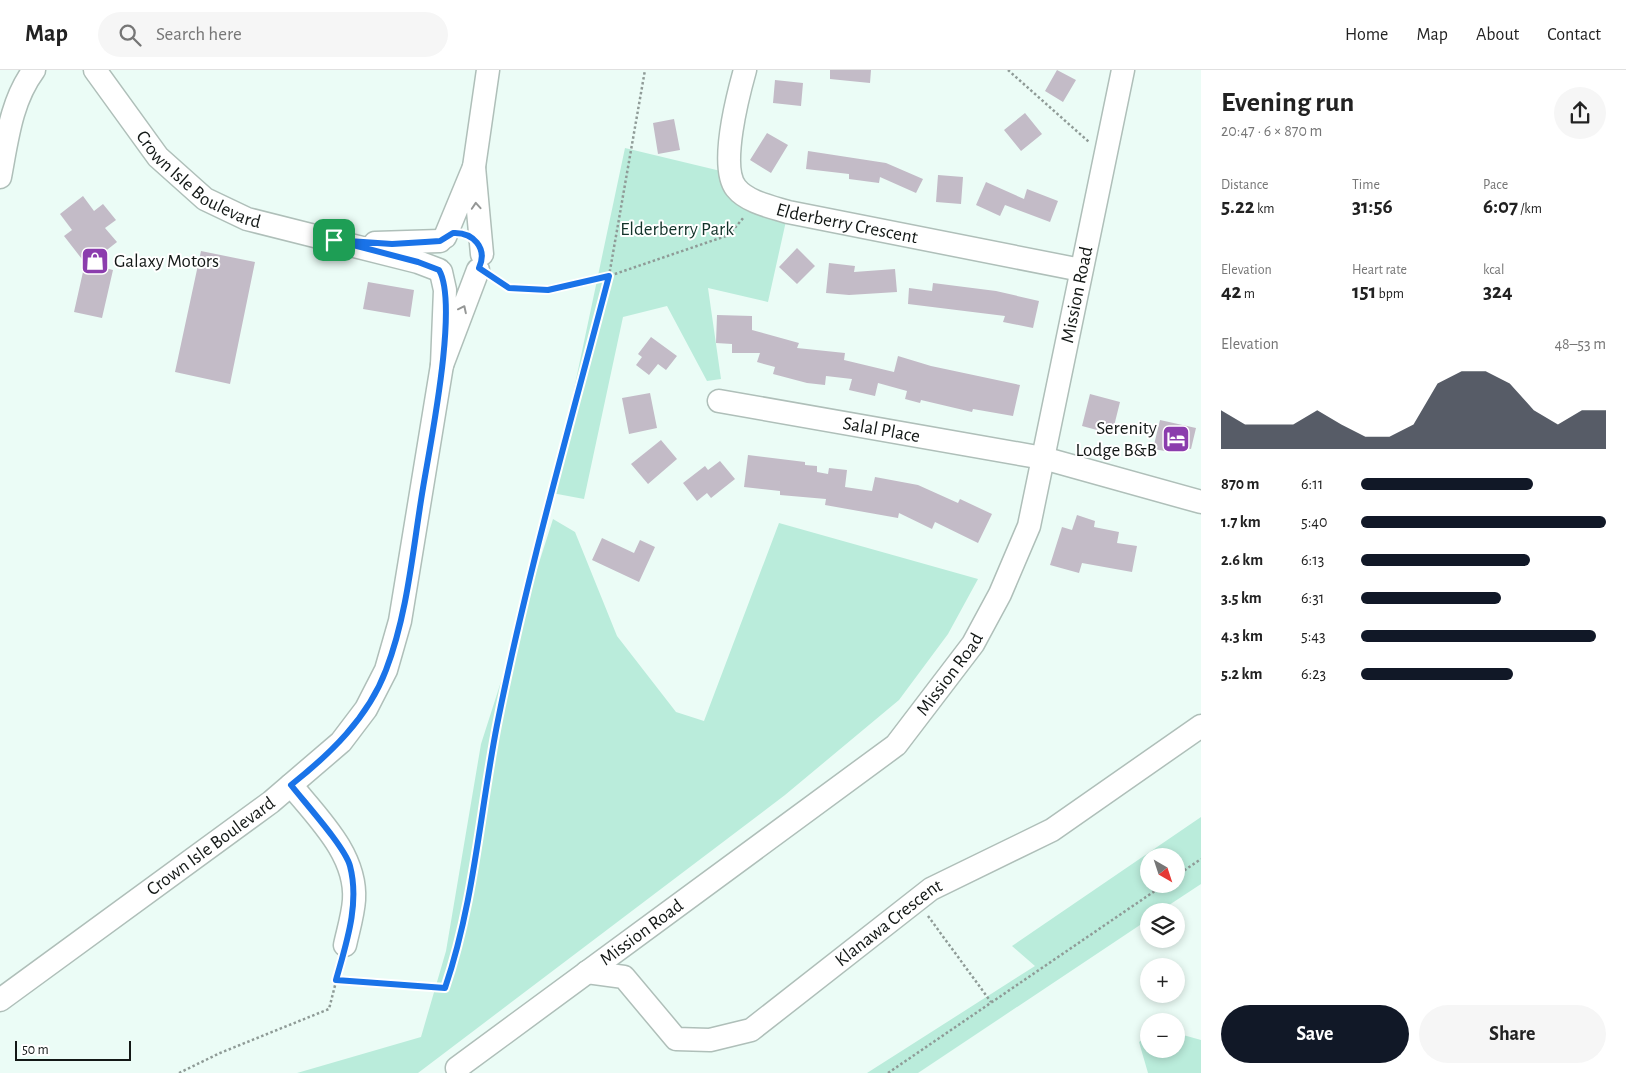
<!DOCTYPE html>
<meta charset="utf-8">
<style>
body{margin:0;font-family:"Alegreya Sans",sans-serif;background:#f6f6f6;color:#222;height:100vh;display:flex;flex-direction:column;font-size:19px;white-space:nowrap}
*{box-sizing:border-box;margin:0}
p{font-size:16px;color:#767676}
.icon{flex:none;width:28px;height:28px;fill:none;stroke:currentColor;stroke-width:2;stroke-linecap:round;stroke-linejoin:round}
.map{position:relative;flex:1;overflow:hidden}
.side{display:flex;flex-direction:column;background:#fff;width:425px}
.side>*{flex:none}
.needle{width:32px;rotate:141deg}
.controls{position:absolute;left:1140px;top:778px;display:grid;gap:10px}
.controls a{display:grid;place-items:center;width:45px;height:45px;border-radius:50%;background:#fff;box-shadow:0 2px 8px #0003;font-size:25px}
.scale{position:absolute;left:15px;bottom:12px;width:116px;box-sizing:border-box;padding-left:5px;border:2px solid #131816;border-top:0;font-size:14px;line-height:18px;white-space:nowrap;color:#131816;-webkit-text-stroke:4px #fff;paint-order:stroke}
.pin{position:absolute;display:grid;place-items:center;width:42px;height:42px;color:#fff;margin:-21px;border-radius:10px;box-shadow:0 2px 8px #0006}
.round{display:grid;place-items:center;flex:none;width:52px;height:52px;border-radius:26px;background:#f6f6f6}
.head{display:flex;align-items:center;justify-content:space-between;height:85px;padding:0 20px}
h1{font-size:28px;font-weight:700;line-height:38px}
.metrics{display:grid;grid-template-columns:repeat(3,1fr);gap:8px;height:85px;padding:5px 20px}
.metrics div{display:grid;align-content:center}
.metrics b{font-size:21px;font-weight:700}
.metrics small{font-size:14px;font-weight:400}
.metrics p{font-size:14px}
.chart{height:140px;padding:10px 20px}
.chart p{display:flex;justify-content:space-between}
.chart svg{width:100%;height:90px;margin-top:5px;fill:#111827;opacity:.7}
.cta{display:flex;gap:10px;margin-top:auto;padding:10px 20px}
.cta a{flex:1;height:58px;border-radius:30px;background:#111827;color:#fff;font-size:20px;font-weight:700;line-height:58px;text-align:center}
.cta a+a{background:#f6f6f6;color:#222}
ul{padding:0 20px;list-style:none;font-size:16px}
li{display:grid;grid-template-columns:80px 60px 1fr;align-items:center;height:38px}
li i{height:12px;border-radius:6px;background:#111827}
header{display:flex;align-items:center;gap:30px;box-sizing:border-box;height:70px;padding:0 25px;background:#fff;border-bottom:1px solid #e0e0e0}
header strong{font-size:24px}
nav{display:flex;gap:28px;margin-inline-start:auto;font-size:18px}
.search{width:350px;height:45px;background:#f6f6f6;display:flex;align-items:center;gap:12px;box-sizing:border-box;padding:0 18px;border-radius:28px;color:#767676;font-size:19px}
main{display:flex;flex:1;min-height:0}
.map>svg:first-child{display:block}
</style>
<header>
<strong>Map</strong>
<div class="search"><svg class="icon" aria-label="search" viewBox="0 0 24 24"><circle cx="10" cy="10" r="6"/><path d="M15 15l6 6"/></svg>Search here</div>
<nav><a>Home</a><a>Map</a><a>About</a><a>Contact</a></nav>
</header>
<main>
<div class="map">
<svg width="1201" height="1003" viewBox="0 0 1201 1003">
<rect width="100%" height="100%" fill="#ebfcf6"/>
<path fill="#baecdb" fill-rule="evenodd" d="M 625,78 L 729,103 L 788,142 L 768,232 L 708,218 L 721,309 L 707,311 L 667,236 L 623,247 L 584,429 L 552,423 Z
M 553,449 L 575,462 L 617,566 L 676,642 L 704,651 L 779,453 L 978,509 L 948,564 L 899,630 L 785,725 L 418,1003 L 297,1003 L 421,967 L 446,881 L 481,674 Z
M 1201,747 L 1201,814 L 1160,841 L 1149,841 L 1149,849 L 918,1003 L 867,1003 L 1035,896 L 1012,876 ZM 1176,786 L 1176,814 L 1149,814 L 1149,786 Z
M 1176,963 L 1201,970 L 1201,1003 L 1148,1003 L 1139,972 L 1149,965 L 1149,979 L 1176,979 Z"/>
<path fill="#c3bbc7" d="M 830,0 L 871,0 L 870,13 L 830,9 Z
M 1057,0 L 1076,10 L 1063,32 L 1045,21 Z
M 775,10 L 803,13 L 801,36 L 773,33 Z
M 1025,43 L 1042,64 L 1021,81 L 1004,60 Z
M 674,49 L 680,80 L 658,84 L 653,53 Z
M 767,63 L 788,75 L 771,103 L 750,90 Z
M 808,81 L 886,93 L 923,109 L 916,123 L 880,107 L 879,113 L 849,109 L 849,104 L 806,99 Z
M 938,105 L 963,107 L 961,134 L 936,132 Z
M 986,112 L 1024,129 L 1027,119 L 1058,131 L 1050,152 L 1005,135 L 1000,146 L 976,135 Z
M 83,126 L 94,141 L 103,134 L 116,150 L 105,158 L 117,172 L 89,194 L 113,200 L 102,248 L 74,242 L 85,193 L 64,166 L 72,160 L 60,144 Z
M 797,178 L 815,196 L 797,214 L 779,197 Z
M 201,181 L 255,192 L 230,314 L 175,302 Z
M 829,193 L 855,196 L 854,202 L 895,199 L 897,222 L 849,225 L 826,223 Z
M 368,212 L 414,220 L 410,247 L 363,239 Z
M 933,213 L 996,221 L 1039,231 L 1033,258 L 1003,252 L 1005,246 L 908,234 L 909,218 L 932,221 Z
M 717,245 L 752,246 L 752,260 L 799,273 L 797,278 L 845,283 L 844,290 L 894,302 L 898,286 L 931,296 L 1020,315 L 1013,346 L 973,339 L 972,342 L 921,330 L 920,333 L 905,329 L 907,321 L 878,313 L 875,326 L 849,320 L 852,309 L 826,306 L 825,315 L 807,313 L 773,304 L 775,297 L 757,292 L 760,283 L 732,283 L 732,274 L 716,273 Z
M 651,267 L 677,286 L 666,300 L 658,294 L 649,305 L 636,295 L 642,287 L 638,284 Z
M 650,323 L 657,358 L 629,364 L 622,328 Z
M 1090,324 L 1120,332 L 1112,364 L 1082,356 Z
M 1160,350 L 1196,358 L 1191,379 L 1167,374 L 1165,381 L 1153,379 Z
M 661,370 L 677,389 L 648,414 L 631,394 Z
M 748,385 L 805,392 L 805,395 L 817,396 L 817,402 L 828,404 L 829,398 L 847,400 L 845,417 L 872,421 L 875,407 L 918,415 L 958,433 L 960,429 L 992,444 L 978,473 L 935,452 L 932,459 L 899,443 L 898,448 L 825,435 L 826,429 L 780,425 L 780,421 L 744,417 Z
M 720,391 L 735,409 L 711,428 L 707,423 L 697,431 L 683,413 L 705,396 L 708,400 Z
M 1077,445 L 1095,451 L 1094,457 L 1119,462 L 1117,473 L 1137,476 L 1132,502 L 1082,493 L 1079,503 L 1050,495 L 1062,457 L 1072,460 Z
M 602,468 L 634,483 L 640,470 L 655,477 L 639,512 L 592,490 Z"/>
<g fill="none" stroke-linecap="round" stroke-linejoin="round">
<g stroke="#afbfb9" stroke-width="25">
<g id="minor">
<path id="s1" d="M 95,0 L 158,87 L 205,129 L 247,149 L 418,192 L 439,200"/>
<path id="s2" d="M 745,0 C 738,25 719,97 736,118 C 747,132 772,137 788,142 L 1081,200"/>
<path d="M 474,97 L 488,0"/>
<path d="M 0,107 C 7,70 11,31 34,0"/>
<path d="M 445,167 L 474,97 L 482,184"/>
<path d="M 375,173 L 440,171"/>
<path d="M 441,202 L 445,220 L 442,295 L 478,200"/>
<path id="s3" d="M 719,331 L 1043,388 L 1201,432"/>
<path d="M 291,715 C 318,748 357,785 354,830 C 353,845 348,861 345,875"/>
<path id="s4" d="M 587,902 L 624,907 L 676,969 L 710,970 L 751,960 L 931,819 L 1052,760 L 1201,656"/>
<path id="s5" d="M 0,930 L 271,732 L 341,672 L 366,639 L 386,600 L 400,551 L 442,295"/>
<path id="s6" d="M 457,998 L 896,675 L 973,574 L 1000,524 L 1029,456 L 1123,0"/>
</g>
</g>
<path stroke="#8f9b97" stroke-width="2.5" stroke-dasharray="2.5 2.5" stroke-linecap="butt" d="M 1008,0 L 1089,72
M 495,208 L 509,218 L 548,220 L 609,206 L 729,165 L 744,147
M 1176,806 L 1201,789
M 928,846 L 991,932
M 336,910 L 445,918 L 455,889 L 482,754 L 497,655 L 536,482 L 609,206 L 645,0
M 179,1003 L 220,983 L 329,939 L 341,892
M 888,1003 L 1165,814"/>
<use href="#minor" stroke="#fff" stroke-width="22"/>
</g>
<defs><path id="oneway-chevron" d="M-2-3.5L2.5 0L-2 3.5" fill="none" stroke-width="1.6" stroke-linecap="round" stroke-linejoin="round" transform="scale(1.25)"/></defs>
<g stroke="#959796">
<use href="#oneway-chevron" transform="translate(476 136) rotate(-94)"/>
<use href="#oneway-chevron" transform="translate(463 239) rotate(-64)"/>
</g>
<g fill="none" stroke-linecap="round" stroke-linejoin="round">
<g stroke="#fff" stroke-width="10">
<path id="route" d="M 453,163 C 473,162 488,178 479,198 L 509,218 L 548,220 L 609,206 C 570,355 527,504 497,655 C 480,742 474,833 445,918 L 336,910 C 346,874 360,834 350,796 C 345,777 305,733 291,715 C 330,684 368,648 386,600 C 408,543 413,477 423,418 C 430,375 459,234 439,200 L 418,192 L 334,170 L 392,174 L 425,172 L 440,171 Z"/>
</g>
<use href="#route" stroke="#1a73e8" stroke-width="6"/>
</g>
<defs>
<g id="shop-square" transform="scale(1.4375)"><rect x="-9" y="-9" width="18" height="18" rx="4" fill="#8b3dad" stroke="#fff"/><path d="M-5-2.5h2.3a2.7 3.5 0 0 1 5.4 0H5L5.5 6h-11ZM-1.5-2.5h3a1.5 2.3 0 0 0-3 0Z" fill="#fff"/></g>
<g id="hotel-square" transform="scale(1.4375)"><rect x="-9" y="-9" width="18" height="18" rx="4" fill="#8b3dad" stroke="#fff"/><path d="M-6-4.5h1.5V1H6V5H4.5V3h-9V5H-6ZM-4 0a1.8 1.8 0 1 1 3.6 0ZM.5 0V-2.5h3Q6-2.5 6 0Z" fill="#fff"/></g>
</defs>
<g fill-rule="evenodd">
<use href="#shop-square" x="95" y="191"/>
<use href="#hotel-square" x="1176" y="369"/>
</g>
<g text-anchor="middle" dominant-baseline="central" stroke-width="4" stroke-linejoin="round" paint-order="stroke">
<g font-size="19" fill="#131816" stroke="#fff">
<text stroke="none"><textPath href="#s1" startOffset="154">Crown Isle Boulevard</textPath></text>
<text stroke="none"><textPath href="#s2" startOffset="239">Elderberry Crescent</textPath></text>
<text stroke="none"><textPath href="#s6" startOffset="1039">Mission Road</textPath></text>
<text stroke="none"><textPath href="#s3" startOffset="165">Salal Place</textPath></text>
<text stroke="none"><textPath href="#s6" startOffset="634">Mission Road</textPath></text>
<text stroke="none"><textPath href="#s5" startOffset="261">Crown Isle Boulevard</textPath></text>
<text stroke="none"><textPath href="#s4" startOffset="369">Klanawa Crescent</textPath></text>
<text stroke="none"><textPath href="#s6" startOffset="229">Mission Road</textPath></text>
</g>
<g font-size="19" fill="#123229" stroke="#fff">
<text x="677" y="159">Elderberry Park</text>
</g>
<g font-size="19" fill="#131816" stroke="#fff" text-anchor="start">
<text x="114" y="191">Galaxy Motors</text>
<text x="1157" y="358" text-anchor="end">Serenity<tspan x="1157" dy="22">Lodge B&amp;B</tspan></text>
</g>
</g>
</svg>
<div class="controls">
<a><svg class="needle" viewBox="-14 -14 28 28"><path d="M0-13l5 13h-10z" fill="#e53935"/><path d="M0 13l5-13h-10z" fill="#767676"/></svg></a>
<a><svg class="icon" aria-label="layers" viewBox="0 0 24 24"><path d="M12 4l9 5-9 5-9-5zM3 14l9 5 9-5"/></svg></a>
<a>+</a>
<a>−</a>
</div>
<div class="scale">50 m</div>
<div class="pin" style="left:334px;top:170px;background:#1e9e55"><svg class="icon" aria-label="arrive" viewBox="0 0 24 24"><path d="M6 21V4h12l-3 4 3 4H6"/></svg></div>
</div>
<section class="side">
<div class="head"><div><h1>Evening run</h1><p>20:47 · 6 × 870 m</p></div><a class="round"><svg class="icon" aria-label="share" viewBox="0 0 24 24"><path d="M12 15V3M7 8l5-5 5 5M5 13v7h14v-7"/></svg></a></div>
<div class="metrics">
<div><p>Distance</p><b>5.22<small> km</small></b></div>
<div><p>Time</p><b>31:56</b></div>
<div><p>Pace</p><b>6:07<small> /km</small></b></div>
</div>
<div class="metrics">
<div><p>Elevation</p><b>42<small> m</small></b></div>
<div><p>Heart rate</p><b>151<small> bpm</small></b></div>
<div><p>kcal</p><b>324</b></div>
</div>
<div class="chart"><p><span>Elevation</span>48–53 m</p>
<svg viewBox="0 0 160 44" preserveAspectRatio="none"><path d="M0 44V25L10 32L20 32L30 32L40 25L50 32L60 38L70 38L80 32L90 12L100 6L110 6L120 12L130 25L140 32L150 25L160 25V44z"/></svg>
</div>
<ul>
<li><b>870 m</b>6:11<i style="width:70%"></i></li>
<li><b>1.7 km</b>5:40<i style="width:100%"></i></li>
<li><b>2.6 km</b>6:13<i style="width:69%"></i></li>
<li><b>3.5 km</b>6:31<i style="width:57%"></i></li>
<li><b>4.3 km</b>5:43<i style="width:96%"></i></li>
<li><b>5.2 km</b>6:23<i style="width:62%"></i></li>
</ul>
<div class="cta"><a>Save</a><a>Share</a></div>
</section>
</main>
